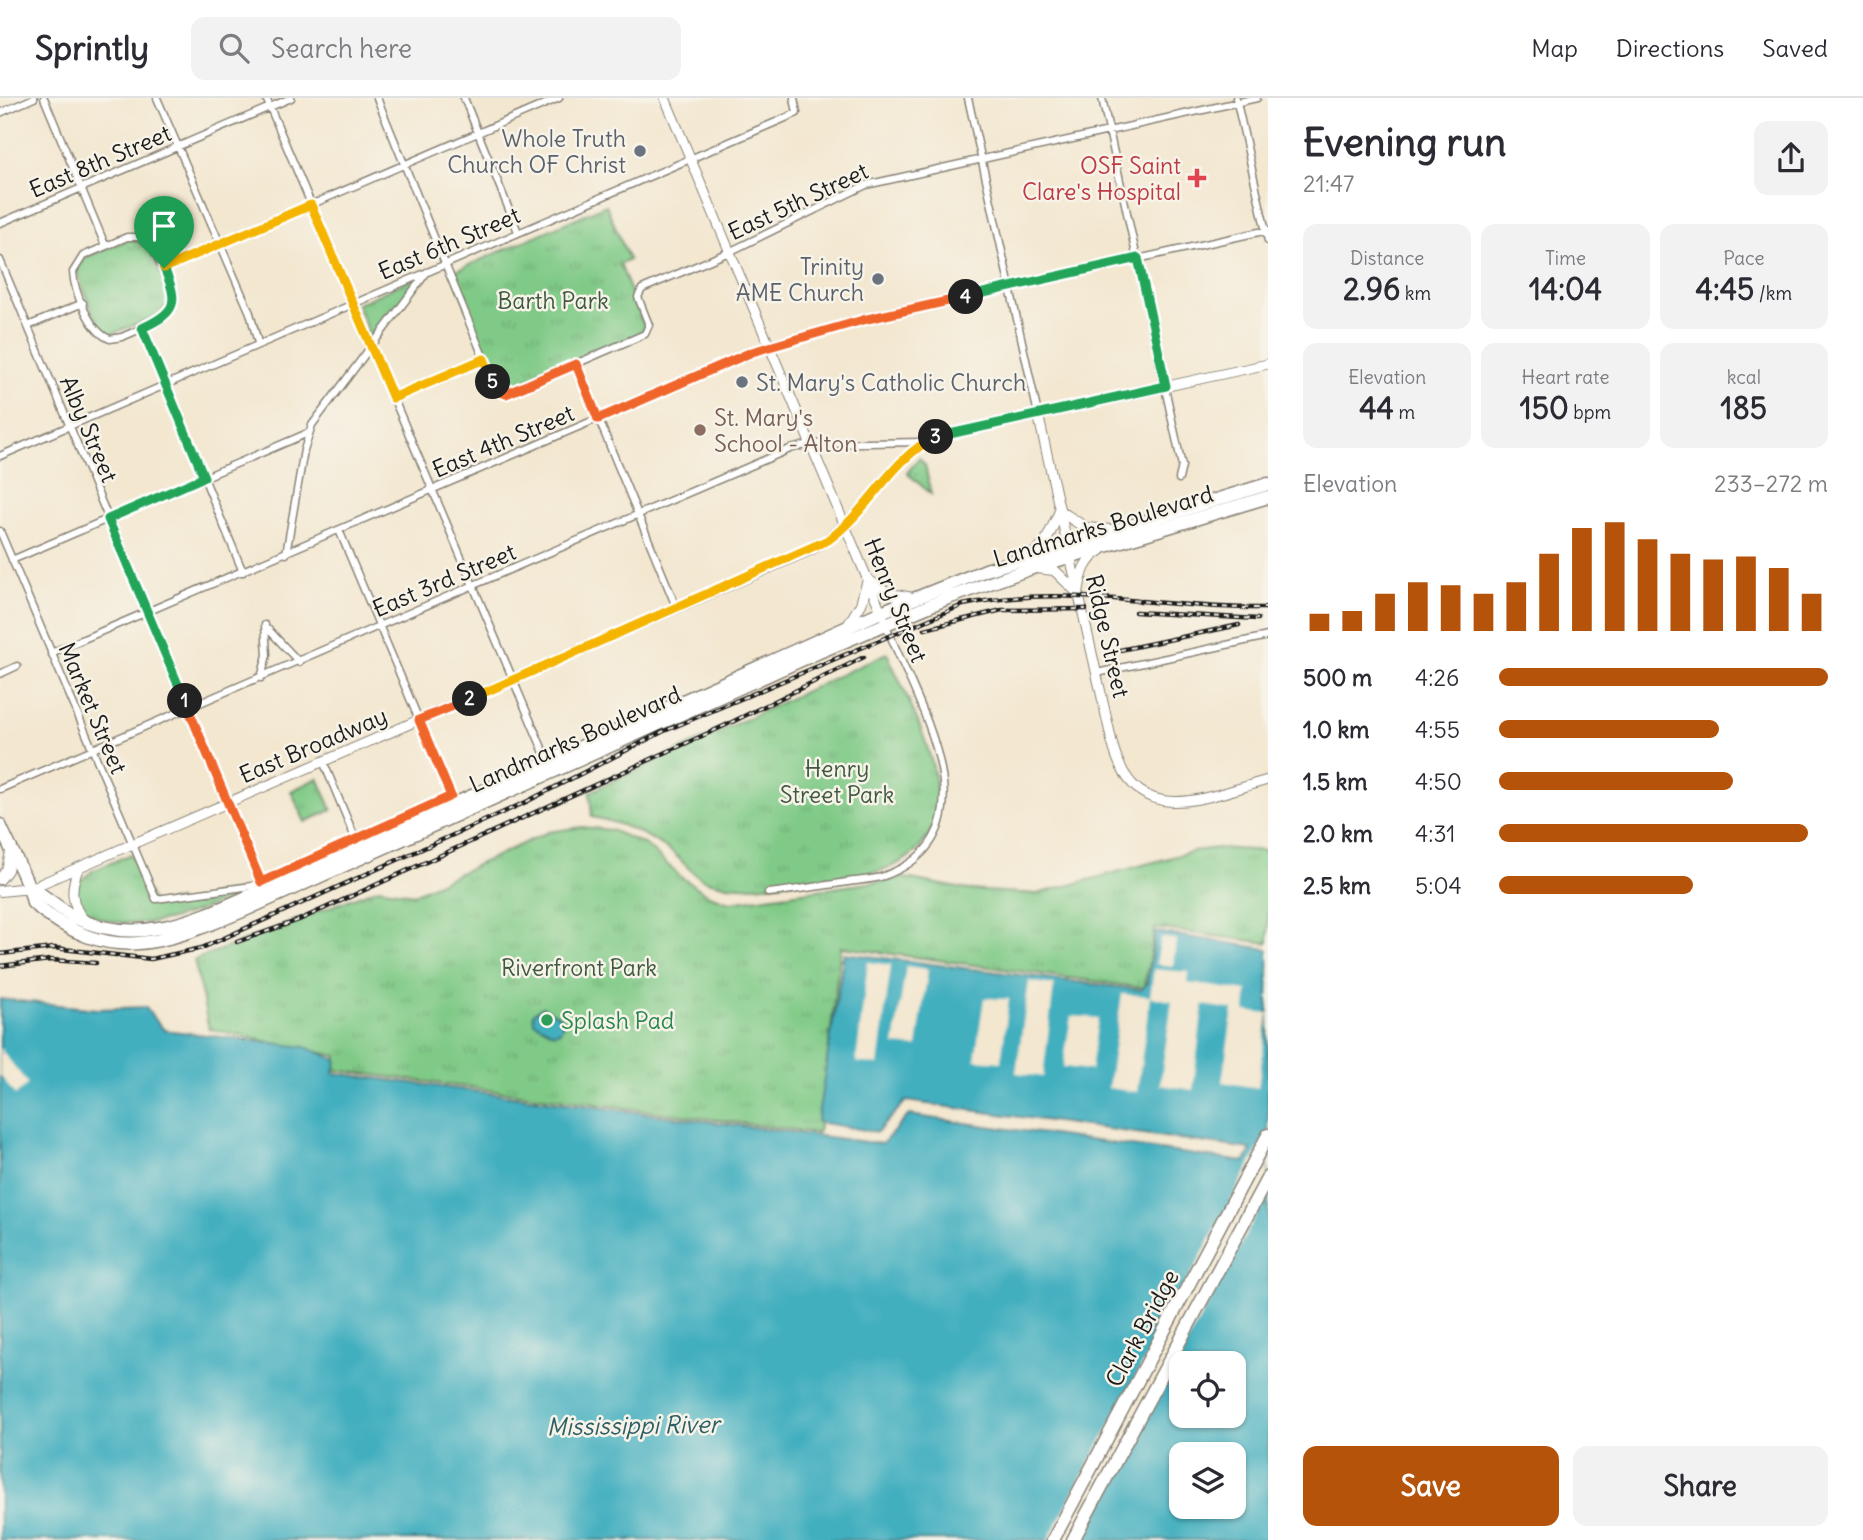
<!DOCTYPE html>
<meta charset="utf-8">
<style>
body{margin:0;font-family:Delius,sans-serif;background:#f2f2f3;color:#2b2b33;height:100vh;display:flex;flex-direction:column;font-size:26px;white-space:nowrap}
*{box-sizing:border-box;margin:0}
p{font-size:23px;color:#7c7c81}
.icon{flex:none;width:38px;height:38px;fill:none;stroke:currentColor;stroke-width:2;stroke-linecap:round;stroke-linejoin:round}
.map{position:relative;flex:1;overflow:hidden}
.panel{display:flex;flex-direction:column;background:#fff;width:595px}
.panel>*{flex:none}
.controls{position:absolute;left:1169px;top:1253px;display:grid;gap:14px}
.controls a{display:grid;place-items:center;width:77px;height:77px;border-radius:14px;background:#fff;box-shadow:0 2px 5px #0004;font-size:35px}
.pin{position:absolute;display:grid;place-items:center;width:60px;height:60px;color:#fff;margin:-72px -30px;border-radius:50% 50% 50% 0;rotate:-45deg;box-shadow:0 0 7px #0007}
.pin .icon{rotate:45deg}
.km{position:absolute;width:35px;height:35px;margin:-18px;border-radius:50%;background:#222;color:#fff;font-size:19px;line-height:35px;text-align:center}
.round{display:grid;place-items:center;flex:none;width:74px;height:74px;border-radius:14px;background:#f2f2f3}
.head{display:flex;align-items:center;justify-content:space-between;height:119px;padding:0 35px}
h1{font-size:38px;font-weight:700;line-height:52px}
.stats{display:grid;grid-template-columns:repeat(3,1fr);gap:10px;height:119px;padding:7px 35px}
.stats div{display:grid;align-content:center;border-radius:14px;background:#f2f2f3;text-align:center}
.stats b{font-size:30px;font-weight:700}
.stats small{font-size:19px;font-weight:400}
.stats p{font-size:19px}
.chart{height:196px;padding:14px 35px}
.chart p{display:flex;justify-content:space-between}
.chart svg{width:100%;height:126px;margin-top:7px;stroke:#b45309;stroke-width:6}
.action{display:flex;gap:14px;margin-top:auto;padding:14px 35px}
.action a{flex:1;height:80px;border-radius:14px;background:#b45309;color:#fff;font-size:28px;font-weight:700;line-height:80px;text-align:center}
.action a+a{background:#f2f2f3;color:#2b2b33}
ul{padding:0 35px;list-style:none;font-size:23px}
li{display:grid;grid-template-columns:112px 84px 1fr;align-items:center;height:52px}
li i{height:18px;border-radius:9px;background:#b45309}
header{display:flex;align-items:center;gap:42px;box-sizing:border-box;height:98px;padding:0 35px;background:#fff;border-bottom:2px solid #e1e1e2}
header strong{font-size:33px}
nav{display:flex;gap:38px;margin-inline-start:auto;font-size:24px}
.search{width:490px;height:63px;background:#f2f2f3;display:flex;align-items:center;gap:18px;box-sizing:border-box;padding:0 24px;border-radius:14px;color:#7c7c81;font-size:26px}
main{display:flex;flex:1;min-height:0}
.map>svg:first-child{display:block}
</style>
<header>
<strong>Sprintly</strong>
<div class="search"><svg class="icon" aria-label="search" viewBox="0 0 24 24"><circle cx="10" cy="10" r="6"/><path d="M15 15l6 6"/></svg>Search here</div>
<nav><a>Map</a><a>Directions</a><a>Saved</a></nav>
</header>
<main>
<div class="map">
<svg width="1268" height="1442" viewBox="0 0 1268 1442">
<defs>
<pattern id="grass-tufts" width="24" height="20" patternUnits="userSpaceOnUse" patternTransform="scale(1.75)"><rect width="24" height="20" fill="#80ca87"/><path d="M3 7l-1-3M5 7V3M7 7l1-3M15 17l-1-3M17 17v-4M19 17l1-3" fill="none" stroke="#6ead74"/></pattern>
</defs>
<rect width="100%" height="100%" fill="#f7f3e8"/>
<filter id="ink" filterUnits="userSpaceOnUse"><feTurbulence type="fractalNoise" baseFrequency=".0143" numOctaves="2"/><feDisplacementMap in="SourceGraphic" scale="14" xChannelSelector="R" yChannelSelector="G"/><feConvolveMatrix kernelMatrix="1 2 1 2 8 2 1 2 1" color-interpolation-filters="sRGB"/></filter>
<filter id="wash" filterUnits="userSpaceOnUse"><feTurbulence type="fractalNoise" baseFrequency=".00686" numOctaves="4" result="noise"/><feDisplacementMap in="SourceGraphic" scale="28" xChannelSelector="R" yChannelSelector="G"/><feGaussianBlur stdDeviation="1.57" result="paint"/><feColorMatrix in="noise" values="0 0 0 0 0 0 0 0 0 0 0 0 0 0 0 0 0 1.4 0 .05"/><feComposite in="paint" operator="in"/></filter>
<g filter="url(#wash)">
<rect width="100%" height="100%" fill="#f3e7d0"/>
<path fill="url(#grass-tufts)" stroke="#4e7352" stroke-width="2" d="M 606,107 L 629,162 L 620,166 L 645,230 L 637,237 L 503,291 L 499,288 L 453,174 Z
M 130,141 C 152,140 167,185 169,203 L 158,218 L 111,236 L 99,230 L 76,172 L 86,159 Z
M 423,176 L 371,242 L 357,206 Z
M 919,360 L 925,367 L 931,396 L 907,375 Z
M 887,555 C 915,620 988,740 879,773 C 861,778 840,778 821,780 C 783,784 743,795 705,782 C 693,778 683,763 673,755 C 648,736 622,725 592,719 L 590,694 Z
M 318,680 L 332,712 L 305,724 L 291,693 Z
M 582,729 L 611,732 L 646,747 L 681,779 L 709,797 L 730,804 L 905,780 L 969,792 L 1037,796 L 1194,753 L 1218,750 L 1268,753 L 1268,845 L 1155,830 L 1144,890 L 841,849 L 818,1035 L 335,972 L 337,958 L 209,931 L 194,862 L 379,790 L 414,796 L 548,734 Z
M 131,756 L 153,806 L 178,802 L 175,809 L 208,804 L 211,797 L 249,792 C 201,813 149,837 96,819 C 81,813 74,801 78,785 L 92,773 Z"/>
<path fill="#42afbf" stroke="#2f666e" stroke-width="2" fill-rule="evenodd" d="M 1155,834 L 1268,851 L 1268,1442 L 0,1442 L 0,901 L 98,911 L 145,909 L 164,932 L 305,949 L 337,962 L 334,975 L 882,1046 L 909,1017 L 1245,1064 L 1251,1051 L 906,1003 L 877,1034 L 817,1024 L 844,855 L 1141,892 L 1147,885 ZM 1181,1265 L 1234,1265 L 1234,1318 L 1181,1318 ZM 1181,1356 L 1234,1356 L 1234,1409 L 1181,1409 Z
M 543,909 L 558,917 L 563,928 L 560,933 L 554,935 L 534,924 L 533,915 Z"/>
<path fill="#f3e7d0" d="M 1161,839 L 1176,842 L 1173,868 L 1156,866 Z
M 868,864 L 891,867 L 878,967 L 856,964 Z
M 906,868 L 928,871 L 917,949 L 894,947 Z
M 1154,871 L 1188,874 L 1187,885 L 1247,893 L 1245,913 L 1268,916 L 1258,990 L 1222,984 L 1233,912 L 1203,907 L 1193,992 L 1160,987 L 1172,903 L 1150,899 L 1137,994 L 1108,990 L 1122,896 L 1150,898 Z
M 1029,883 L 1054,887 L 1043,979 L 1016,975 Z
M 984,900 L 1009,901 L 1001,964 L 975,962 Z
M 1071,918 L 1098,920 L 1091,972 L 1063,969 Z
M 0,950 L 28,986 L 15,997 L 0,977 Z
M 1268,1034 L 1268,1095 L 1080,1442 L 1048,1442 Z"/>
</g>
<g filter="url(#ink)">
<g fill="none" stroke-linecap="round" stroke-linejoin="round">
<g stroke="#888276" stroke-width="9">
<path id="street" d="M 44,0 L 105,147
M 157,0 L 250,215 L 258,245
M 266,0 L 548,664
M 377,0 L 496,290 L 506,296 L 645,236 L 649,227 L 638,199 L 642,191 L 729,154 L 866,87 L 1257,0
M 464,0 L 518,134
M 968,0 L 1038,316
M 1102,0 L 1182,368 L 1179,381
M 1236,0 L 1268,143
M 0,15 L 34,0
M 0,125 L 291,0
M 127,139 L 140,139 L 152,148 L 173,192 L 173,205 L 161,222 L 122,239 L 110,241 C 90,234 74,193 73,174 L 83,158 Z
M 0,162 L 261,784
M 164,170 L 559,0
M 28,228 L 83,205
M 142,230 L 243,474
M 576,266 L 677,511
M 393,300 L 484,261
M 0,358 L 797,15 L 794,0
M 0,433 L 156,801 L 252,788 L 451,698 L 339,432
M 286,456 L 304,352 L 312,327 L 427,174
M 12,462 L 308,335
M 269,532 L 299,564
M 51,555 L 753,254 L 863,222 L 1268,132
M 1097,575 L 1268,538
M 0,576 L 17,568
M 261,580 L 267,557 L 265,527
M 323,663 L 356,742
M 0,691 L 790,351 L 810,346 L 924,344
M 768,795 C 795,792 821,788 847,784 C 859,782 873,782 884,778 C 1001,735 915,602 886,527"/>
</g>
<g stroke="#888276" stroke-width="11">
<path id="secondary" d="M 665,0 L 883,518
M 1038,316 L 1112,644 C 1135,735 1204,699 1268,682
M 79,769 C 70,789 70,806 85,823
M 31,790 L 811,452 C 862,425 891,358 936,339 L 1268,266"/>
</g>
<g stroke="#888276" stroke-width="12">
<path id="primary" d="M 1033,457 L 1046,443 L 1060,413 L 1086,430 L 1110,432
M 1036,470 L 1054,472 L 1078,495
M 1078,495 C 1081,476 1084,462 1101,452
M 847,529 L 861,506 L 868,482 L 890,496 L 913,500
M 0,781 L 7,772 L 11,754
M 0,793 L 31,790"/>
</g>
<g stroke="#888276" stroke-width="15">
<path id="highway" d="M 0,727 C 9,749 30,784 33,805 C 109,869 163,846 245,812 L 819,554 L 948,500 L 1032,470 L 1268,399
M 31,790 C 47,799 60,812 76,820 C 143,851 203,818 265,791 L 881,514 L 986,472 L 1268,386
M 1053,1442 L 1268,1037
M 1073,1442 L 1268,1079"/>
</g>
<use href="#street" stroke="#fff" stroke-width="6"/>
<use href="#secondary" stroke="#fff" stroke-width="9"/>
<use href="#primary" stroke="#fff" stroke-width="10"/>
<use href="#highway" stroke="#fff" stroke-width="12"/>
<g stroke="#1c1c1c" stroke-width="4.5">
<path id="rail" d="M 1135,514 L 1258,521
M 925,531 L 1002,512 L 1086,511
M 1120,552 L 1239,527
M 237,844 L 299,822 L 726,627 L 864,559
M 0,856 L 54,850 L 151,861 L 202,850 L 526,704 L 662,634 L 963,507 C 1063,485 1167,512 1268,510
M 0,868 L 50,862 L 96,865"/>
</g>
<use href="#rail" stroke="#f7f3e8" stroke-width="2" stroke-dasharray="5" stroke-linecap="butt"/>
</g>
</g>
<g fill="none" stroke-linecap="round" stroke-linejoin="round" filter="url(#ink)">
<g stroke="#fff" stroke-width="14">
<path id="split-1" d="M 164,170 C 179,205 177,214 142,230 L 204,379 L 108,421 L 185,603"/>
</g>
<g stroke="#fff" stroke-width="14">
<path id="split-2" d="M 185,603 L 261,784 L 451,698 L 419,622 L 470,601"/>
</g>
<g stroke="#fff" stroke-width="14">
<path id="split-3" d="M 470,601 L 828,442 C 867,415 894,357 936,339"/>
</g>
<g stroke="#fff" stroke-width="14">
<path id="split-4" d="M 936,339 L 1166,288 L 1138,160 L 966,199"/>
</g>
<g stroke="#fff" stroke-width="14">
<path id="split-5" d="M 493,284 L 498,293 L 506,296 L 576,266 L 598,321 L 752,254 L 863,222 L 966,199"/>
</g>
<g stroke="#fff" stroke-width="14">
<path id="split-6" d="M 164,170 L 311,107 L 393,300 L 484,261 L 493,284"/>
</g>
<use href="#split-1" stroke="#22a559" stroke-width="9"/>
<use href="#split-2" stroke="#f0652b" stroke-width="9"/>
<use href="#split-3" stroke="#f5b400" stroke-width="9"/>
<use href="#split-4" stroke="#22a559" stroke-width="9"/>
<use href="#split-5" stroke="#f0652b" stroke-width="9"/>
<use href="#split-6" stroke="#f5b400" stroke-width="9"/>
</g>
<g fill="#6b7280" stroke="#f7f3e8" stroke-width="2.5">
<circle cx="640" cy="53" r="7"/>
<circle cx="878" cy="181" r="7"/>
<circle cx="742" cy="284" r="7"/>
</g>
<path fill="#e0444e" stroke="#f7f3e8" stroke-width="2.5" d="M1193.5 69.5h7v7h7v7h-7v7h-7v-7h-7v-7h7z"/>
<circle fill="#8d6e63" stroke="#f7f3e8" stroke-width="2.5" cx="700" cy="332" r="7"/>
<circle fill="#2e9e5b" stroke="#f7f3e8" stroke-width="2.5" cx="547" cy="922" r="7"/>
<g text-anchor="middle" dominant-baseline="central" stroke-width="5" stroke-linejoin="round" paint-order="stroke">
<g font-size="23" fill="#5b616d" stroke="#f7f3e8" text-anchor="end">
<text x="626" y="40">Whole Truth<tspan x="626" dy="26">Church OF Christ</tspan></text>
<text x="864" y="168">Trinity<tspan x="864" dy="26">AME Church</tspan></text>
<text x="756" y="284" text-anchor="start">St. Mary's Catholic Church</text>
</g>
<g font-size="23" fill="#1c1c1c" stroke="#f7f3e8">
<text transform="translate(100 63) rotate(-23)">East 8th Street</text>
<text transform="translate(798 103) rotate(-25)">East 5th Street</text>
<text transform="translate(449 145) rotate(-23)">East 6th Street</text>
<text transform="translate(89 331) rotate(67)">Alby Street</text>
<text transform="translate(503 343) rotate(-23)">East 4th Street</text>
<text transform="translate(1103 428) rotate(-17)">Landmarks Boulevard</text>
<text transform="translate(444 482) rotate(-23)">East 3rd Street</text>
<text transform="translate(896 502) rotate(68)">Henry Street</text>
<text transform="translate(1108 538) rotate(77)">Ridge Street</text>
<text transform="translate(93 610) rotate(67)">Market Street</text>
<text transform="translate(575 641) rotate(-24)">Landmarks Boulevard</text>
<text transform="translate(313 647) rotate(-23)">East Broadway</text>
<text transform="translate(1142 1230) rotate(-62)">Clark Bridge</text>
</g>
<g font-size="23" fill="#be3a42" stroke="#f7f3e8" text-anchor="end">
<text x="1181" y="67">OSF Saint<tspan x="1181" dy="26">Clare's Hospital</tspan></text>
</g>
<g font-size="23" fill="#3f5941" stroke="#f7f3e8">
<text x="553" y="202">Barth Park</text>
<text x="837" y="670">Henry<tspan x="837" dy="26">Street Park</tspan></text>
<text x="579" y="869">Riverfront Park</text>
</g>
<g font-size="23" fill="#785e54" stroke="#f7f3e8" text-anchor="start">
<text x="714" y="319">St. Mary's<tspan x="714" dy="26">School - Alton</tspan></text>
</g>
<g font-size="23" fill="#27864d" stroke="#f7f3e8" text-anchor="start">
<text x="561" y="922">Splash Pad</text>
</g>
<g font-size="24" font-style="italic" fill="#2d5e65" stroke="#f7f3e8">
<text transform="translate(633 1327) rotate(-1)">Mississippi River</text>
</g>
</g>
</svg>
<div class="controls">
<a><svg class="icon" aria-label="locate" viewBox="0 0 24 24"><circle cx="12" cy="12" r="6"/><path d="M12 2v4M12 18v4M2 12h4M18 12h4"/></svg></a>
<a><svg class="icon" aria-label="layers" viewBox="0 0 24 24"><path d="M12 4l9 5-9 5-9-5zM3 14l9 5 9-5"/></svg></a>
</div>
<div class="pin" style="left:164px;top:170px;background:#1e9e55"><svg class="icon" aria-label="arrive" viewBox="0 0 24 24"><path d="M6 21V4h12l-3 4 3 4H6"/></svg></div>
<b class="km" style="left:185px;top:603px">1</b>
<b class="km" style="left:470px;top:601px">2</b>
<b class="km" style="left:936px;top:339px">3</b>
<b class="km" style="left:966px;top:199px">4</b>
<b class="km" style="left:493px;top:284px">5</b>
</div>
<section class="panel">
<div class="head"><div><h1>Evening run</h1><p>21:47</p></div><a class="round"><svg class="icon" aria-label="share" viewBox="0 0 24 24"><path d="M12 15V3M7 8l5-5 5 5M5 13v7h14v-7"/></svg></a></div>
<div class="stats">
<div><p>Distance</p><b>2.96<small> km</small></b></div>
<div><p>Time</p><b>14:04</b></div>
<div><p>Pace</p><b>4:45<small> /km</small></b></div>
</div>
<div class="stats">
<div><p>Elevation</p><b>44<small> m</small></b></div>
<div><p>Heart rate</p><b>150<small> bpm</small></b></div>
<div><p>kcal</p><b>185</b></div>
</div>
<div class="chart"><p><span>Elevation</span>233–272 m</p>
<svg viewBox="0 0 160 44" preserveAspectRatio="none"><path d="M5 44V38M15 44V37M25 44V31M35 44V27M45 44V28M55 44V31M65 44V27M75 44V17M85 44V8M95 44V6M105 44V12M115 44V17M125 44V19M135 44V18M145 44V22M155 44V31"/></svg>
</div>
<ul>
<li><b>500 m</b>4:26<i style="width:100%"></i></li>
<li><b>1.0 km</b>4:55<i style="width:67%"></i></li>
<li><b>1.5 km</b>4:50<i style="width:71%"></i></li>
<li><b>2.0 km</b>4:31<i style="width:94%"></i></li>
<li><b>2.5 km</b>5:04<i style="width:59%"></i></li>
</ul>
<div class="action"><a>Save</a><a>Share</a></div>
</section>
</main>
